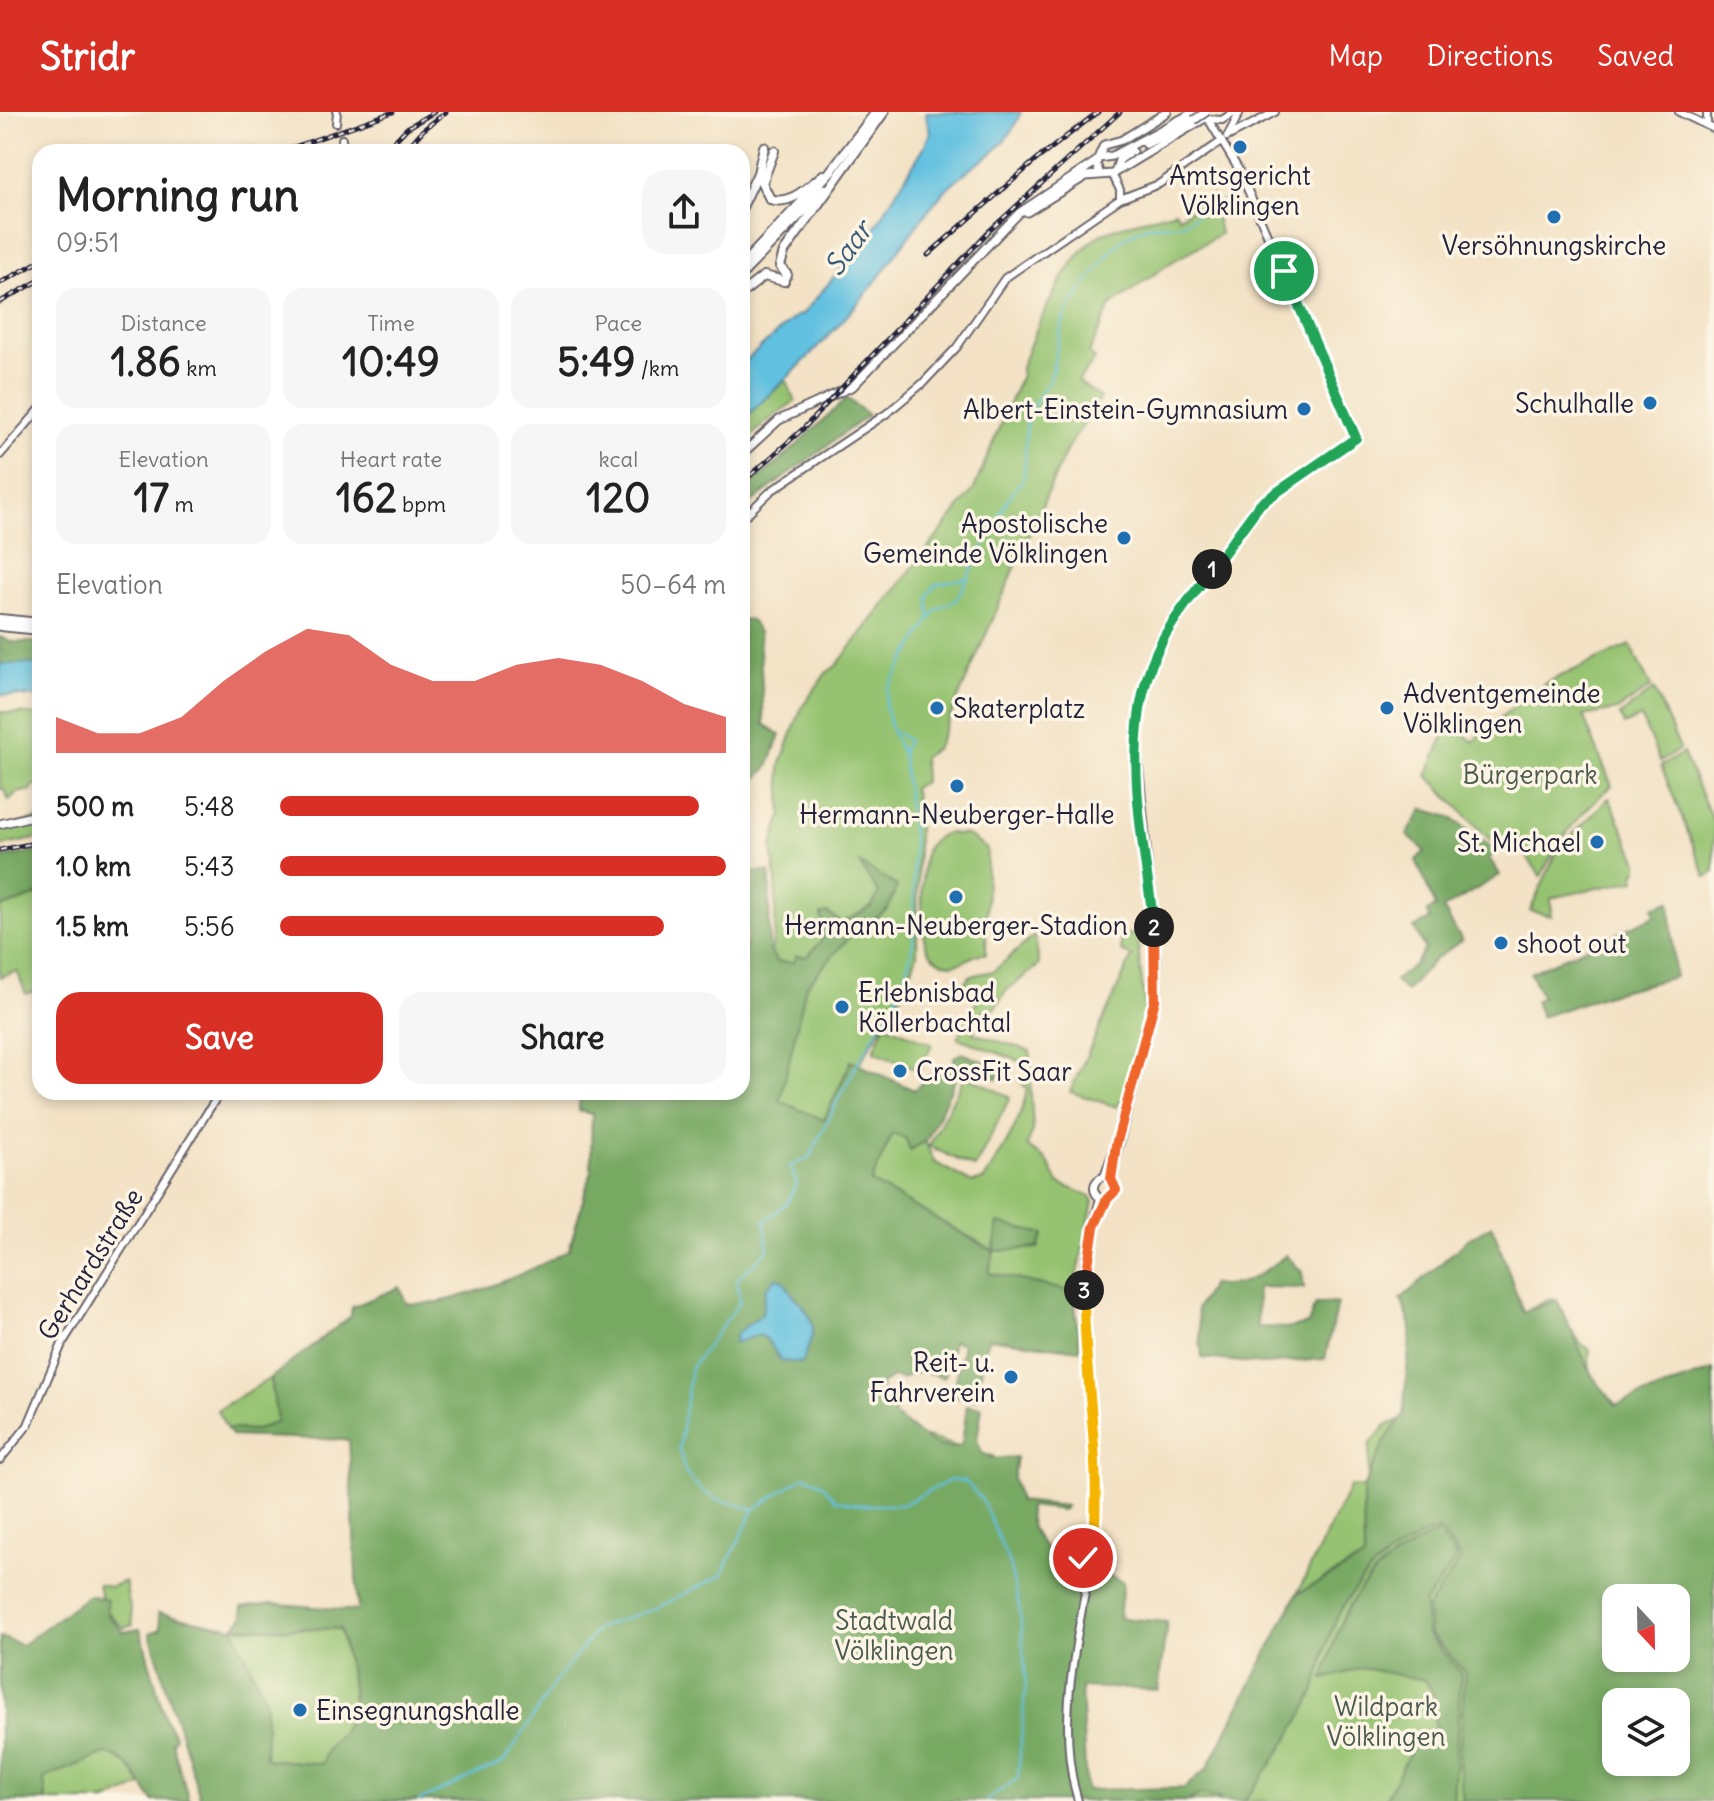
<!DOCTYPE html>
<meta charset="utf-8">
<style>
body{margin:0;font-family:Delius,sans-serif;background:#f6f6f6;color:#222;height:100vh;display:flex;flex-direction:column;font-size:30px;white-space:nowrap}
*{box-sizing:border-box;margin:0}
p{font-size:26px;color:#767676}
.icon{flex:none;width:44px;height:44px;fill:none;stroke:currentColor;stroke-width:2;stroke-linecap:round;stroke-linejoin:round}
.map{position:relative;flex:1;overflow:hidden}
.side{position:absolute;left:32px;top:32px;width:718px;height:956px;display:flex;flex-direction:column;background:#fff;border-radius:24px;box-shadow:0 4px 12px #0003}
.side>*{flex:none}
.needle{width:52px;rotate:158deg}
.fabs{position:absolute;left:1602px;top:1472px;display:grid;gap:16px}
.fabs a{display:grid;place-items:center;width:88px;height:88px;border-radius:16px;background:#fff;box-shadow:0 4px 12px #0003;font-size:40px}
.pin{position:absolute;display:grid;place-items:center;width:68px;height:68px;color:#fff;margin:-34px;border:4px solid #fff;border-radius:50%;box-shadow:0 2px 8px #0007}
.km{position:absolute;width:40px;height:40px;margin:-20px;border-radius:50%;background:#222;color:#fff;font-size:22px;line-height:40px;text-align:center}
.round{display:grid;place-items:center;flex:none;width:84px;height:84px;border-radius:24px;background:#f6f6f6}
.head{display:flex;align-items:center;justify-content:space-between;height:136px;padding:0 24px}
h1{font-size:44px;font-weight:800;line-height:60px}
.figures{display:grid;grid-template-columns:repeat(3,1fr);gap:12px;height:136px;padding:8px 24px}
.figures div{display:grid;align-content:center;border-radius:20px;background:#f6f6f6;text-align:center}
.figures b{font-size:40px;font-weight:800}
.figures small{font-size:22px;font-weight:400}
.figures p{font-size:22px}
.chart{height:224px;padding:16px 24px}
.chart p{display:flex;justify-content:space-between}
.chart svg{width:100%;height:144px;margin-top:8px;fill:#d93025;opacity:.7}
.action{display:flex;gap:16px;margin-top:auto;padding:16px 24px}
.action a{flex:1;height:92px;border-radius:24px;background:#d93025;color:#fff;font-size:32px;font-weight:800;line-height:92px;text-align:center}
.action a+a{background:#f6f6f6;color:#222}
ul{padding:0 24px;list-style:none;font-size:26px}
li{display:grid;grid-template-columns:128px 96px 1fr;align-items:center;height:60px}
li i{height:20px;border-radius:10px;background:#d93025}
header{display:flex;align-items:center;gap:48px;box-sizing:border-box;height:112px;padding:0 40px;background:#d93025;color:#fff}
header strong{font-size:38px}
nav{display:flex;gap:44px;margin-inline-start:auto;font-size:28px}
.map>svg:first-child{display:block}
</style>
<header>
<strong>Stridr</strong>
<nav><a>Map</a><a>Directions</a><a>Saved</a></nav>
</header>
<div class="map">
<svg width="1714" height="1689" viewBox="0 0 1714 1689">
<rect width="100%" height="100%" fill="#fcf5e5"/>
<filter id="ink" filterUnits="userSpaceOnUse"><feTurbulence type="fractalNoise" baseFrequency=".0125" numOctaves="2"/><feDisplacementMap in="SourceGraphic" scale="16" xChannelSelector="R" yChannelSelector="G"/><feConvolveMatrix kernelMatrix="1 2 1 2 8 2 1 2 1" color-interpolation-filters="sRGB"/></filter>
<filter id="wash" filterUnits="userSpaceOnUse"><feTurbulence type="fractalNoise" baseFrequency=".006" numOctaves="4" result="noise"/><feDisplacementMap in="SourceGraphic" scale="32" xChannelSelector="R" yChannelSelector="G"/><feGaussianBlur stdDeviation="1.8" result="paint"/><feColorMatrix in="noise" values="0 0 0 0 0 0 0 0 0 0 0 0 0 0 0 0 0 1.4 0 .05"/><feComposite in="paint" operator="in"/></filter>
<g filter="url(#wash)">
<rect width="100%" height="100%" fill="#f3e2c5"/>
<path fill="#96c371" stroke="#5c7256" stroke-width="2" fill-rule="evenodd" d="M 1212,83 L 1220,122 L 1170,151 L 1110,194 L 1089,241 L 1095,247 L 1078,269 L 1100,286 L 1065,341 L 937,635 L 923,646 L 924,670 L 913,676 L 918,698 L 917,842 L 906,875 L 848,970 L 821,1208 L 909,1322 C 938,1325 964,1340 993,1344 L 1021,1391 L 1045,1446 L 1080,1451 L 1083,1439 L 1090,1440 L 1068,1595 L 1071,1681 L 1208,1682 L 1360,1448 L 1297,1482 L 1350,1374 L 1363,1376 L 1364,1444 L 1370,1332 L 1386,1313 L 1412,1305 L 1471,1184 L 1513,1173 L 1523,1201 L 1552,1186 L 1563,1200 L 1565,1222 L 1573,1219 L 1581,1232 L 1590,1237 C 1585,1262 1600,1277 1614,1297 L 1644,1288 L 1714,1258 L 1714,1689 L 808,1689 L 569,1138 L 591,1060 L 592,1002 L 579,999 L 579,980 L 742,980 L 775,819 L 776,769 L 772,734 L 782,702 L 780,654 L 801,597 L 826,561 L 836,554 L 974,377 L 1021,263 L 1021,256 C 1034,220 1068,138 1104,121 C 1125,111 1152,106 1175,99 L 1179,105 ZM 1616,1486 L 1676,1486 L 1676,1546 L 1616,1546 ZM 1616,1590 L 1676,1590 L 1676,1650 L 1616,1650 Z
M 786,268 L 795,289 L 766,310 L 742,333 L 742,308 Z
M 1630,533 L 1651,575 L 1617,598 L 1583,604 L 1612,674 C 1580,700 1559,727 1541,764 L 1523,740 L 1491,729 L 1427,663 L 1450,610 L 1473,630 L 1489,614 L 1545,571 Z
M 1654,577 L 1680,637 L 1660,650 L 1641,605 L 1624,613 L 1620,603 Z
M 0,600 L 40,603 L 40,681 L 38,673 L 32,674 L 32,678 L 17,681 L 9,688 L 4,677 L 0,677 Z
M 1683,641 L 1714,712 L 1714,761 L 1706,765 L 1661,654 Z
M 1609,686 L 1638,750 L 1638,759 L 1634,761 L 1636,768 L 1551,786 L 1552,804 L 1530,799 L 1558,737 Z
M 40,706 L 40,726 L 0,734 L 0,717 Z
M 947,721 L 967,723 L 987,737 L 986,842 C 971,839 961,860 940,849 C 932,845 927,838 925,830 C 921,815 920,748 927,736 C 932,727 939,724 947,721 Z
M 40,782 L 40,877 L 26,882 L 17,859 L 0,865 L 0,796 Z
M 1140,822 C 1136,846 1144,873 1145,898 C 1145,926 1133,972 1117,995 L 1070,980 L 1132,845 L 1121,839 L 1120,823 Z
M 1035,823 L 1039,853 L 1007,878 L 994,897 L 983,898 L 973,921 L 1030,939 L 1032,954 L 958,926 L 979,885 L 959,876 L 970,864 L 994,859 Z
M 885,912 L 932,932 L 920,959 L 874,939 Z
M 965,963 L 1010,985 L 975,1056 L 929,1034 Z
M 1030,964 L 1033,1019 L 1027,1034 L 1047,1049 L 1058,1071 L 1090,1084 L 1093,1090 L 1074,1180 L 989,1161 L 994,1139 L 1037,1136 L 999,1112 L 993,1138 L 871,1070 L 892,1021 L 906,1027 L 911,1038 L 925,1028 L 934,1050 L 972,1071 L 984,1068 C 1001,1040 1022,1010 1027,977 L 1019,968 Z
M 271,1266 L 277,1309 L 257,1318 L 227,1317 L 217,1298 Z
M 125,1469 L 133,1513 L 123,1516 L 103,1495 L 98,1472 L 110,1475 Z
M 233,1516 L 340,1517 C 345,1541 360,1587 348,1610 C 339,1628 327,1629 322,1652 L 265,1647 L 266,1590 Z
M 105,1642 C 123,1644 134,1659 142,1674 L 106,1689 L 46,1689 L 43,1666 Z"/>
<path fill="#78a963" stroke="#4d664f" stroke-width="2" fill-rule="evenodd" d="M 847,286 L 868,303 L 742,397 L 742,379 L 781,348 Z
M 742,507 L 750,508 L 759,520 L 764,612 L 780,623 L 768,655 L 747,676 L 742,625 Z
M 0,525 L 13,530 L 40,530 L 40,552 L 0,552 Z
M 1423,697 L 1450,705 L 1497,739 L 1489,746 L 1500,763 L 1443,797 L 1462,828 L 1434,848 L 1406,880 L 1395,868 L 1415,852 L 1425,837 L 1414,816 L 1430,808 L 1427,799 L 1436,795 L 1416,748 L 1425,739 L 1407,723 Z
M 40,739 L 40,782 L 0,796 L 0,746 Z
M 859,751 L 897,774 L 888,797 L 851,823 L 806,874 L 780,989 L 824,1008 L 851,949 L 914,978 L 943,953 L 949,955 L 954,952 L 954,945 L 962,941 L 1003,957 L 997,967 L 962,953 L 927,1028 L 910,1038 L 906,1027 L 892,1022 L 871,1070 L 993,1139 L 989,1161 L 1074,1180 L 1080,1238 L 988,1226 L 976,1287 L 953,1284 L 963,1232 L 953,1229 L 944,1266 C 927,1260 918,1256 902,1267 L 893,1265 L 881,1272 L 882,1283 L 897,1292 L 894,1303 C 910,1315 940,1346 962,1332 L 967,1293 L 982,1295 L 977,1328 L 982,1341 L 994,1347 L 1016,1345 L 1013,1366 L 1019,1389 L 1066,1394 L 1062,1398 L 1029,1394 C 1027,1425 1051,1448 1080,1453 L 1081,1472 L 1097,1458 L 1123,1470 L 1119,1506 L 1167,1510 L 1158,1578 L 1081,1575 L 1086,1678 L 1184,1676 L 1207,1657 L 1297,1482 L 1364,1446 L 1363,1376 L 1386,1327 L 1403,1304 L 1411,1214 L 1401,1187 L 1468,1127 L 1492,1113 L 1523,1200 L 1557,1188 L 1592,1264 L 1616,1293 L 1714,1258 L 1714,1689 L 1463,1689 L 1459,1648 L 1465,1560 L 1430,1522 L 1427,1496 L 1461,1447 L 1439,1417 C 1383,1439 1345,1474 1327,1532 C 1322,1547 1321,1565 1314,1580 C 1296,1619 1270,1655 1244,1689 L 1217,1689 L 1219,1686 L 1199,1683 L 1186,1689 L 201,1689 L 150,1521 L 161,1517 L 158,1501 L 233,1516 L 266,1590 L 265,1647 L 322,1652 C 327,1629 339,1628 348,1610 C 360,1587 345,1541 340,1517 L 234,1515 L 243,1505 L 242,1495 L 271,1491 L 358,1499 L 349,1328 L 232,1324 L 227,1317 L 257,1318 L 277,1309 L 271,1266 L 351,1204 L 352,1195 L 400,1175 L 406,1191 C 446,1199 533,1158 569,1138 L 591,1060 L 592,1002 L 579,999 L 579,980 L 742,980 L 742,856 L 747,826 L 748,760 L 770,760 L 769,837 L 777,850 L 794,850 L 796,844 L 807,845 L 823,827 L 821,802 L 828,801 L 842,811 L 871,795 L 879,782 ZM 1616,1486 L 1676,1486 L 1676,1546 L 1616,1546 ZM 1616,1590 L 1676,1590 L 1676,1650 L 1616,1650 Z
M 1670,789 L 1675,865 L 1608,882 L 1541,905 L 1535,889 L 1542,885 L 1530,861 L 1655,804 L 1653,795 Z
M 998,1111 L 1044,1122 L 1038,1136 L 994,1139 Z
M 1286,1143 L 1302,1160 L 1304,1176 L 1258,1175 L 1257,1215 L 1290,1216 L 1308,1212 L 1315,1192 L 1337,1191 L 1325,1247 L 1263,1252 L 1202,1246 L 1197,1196 L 1212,1172 C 1244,1177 1262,1162 1286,1143 Z
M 1438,1421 L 1457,1446 L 1424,1492 L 1427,1522 L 1461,1561 L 1453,1689 L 1384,1689 L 1414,1633 L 1435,1625 L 1434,1583 L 1425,1568 L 1362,1556 L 1324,1567 C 1342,1490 1364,1454 1438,1421 Z
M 89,1483 L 107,1488 L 107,1502 L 123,1520 L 140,1517 L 166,1609 L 175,1625 L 172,1630 L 189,1689 L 153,1689 C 140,1671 130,1645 105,1642 L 44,1666 L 46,1689 L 0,1689 L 0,1525 L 22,1533 Z"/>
<path fill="#62c1e0" stroke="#42728e" stroke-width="2" d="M 925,0 L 1021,0 C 1002,48 972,47 942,82 C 912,116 889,155 859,190 C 823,232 783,271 742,308 L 742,252 L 796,204 L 802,203 L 871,121 L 924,35 L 930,20 Z
M 0,552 L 40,552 L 40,585 L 0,583 Z
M 777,1165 C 786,1168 787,1176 793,1183 C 819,1210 816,1217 802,1251 L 781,1249 L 767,1227 L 759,1223 L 734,1231 L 737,1221 L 762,1202 L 766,1177 Z"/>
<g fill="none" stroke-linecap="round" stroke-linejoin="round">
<path stroke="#62c1e0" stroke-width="2" d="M 931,506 L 937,497 L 956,488 L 968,466
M 892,620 L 901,639
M 419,1689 L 505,1649 L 553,1573 L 598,1516 L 656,1496 L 722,1463 L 754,1397
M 986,1689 L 1018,1666 L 1026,1567 L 1019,1493 L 1008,1448 L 982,1388 L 965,1369 L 951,1368 L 901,1393 L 863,1393 L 836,1388 L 822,1372 L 805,1364 L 754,1397 L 716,1387 L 700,1377 L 686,1362 L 679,1336 L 691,1256 L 740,1190 L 737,1167 L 768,1138 L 765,1109 L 787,1091 L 797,1071 L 790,1054 L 810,1045 L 840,983 L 904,871 L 913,831 L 914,793 L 913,726 L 902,640 L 908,628 L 891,617 L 885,593 L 888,576 L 930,507 L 928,484 L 936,472 L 968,466 L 1006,390 L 1024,365 L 1027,303 L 1050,267 L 1064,205 L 1082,177 L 1114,135 L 1129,123 L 1147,114 L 1180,113 L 1238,79"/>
</g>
</g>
<g filter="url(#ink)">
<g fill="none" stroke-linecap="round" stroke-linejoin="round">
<path stroke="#c9bca9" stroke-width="6" stroke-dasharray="6 3" stroke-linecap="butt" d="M 336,11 L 342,27"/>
<g stroke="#6b656b" stroke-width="10">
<path id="secondary" d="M 1679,0 L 1714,17
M 1206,7 L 1222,8 L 1234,0
M 336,11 L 337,0
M 1707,13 L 1707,0
M 1227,25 L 1275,0
M 1227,25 L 1240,0
M 342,27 L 343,40
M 1112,62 L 1120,78 L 1120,87
M 0,343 L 40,297
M 742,407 L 771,379 L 886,302 L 923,271 L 957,235 L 1005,166 L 1120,87 L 1159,72 L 1222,29
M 1104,1065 L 1114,1036
M1094 1076a11 11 0 1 1 22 0a11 11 0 1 1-22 0Z
M 1111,1067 L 1155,888 L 1157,848 L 1136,622 C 1140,587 1149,556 1164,524 L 1260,392 L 1356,326 L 1239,58 L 1208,7
M 0,1348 L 28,1313 L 62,1232 L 220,980
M1083 1443a10 10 0 1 1 20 0a10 10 0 1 1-20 0Z
M 1093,1434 C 1103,1343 1080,1255 1084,1164 C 1086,1138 1094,1111 1100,1086
M 1078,1689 C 1055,1613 1077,1529 1090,1453"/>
</g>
<g stroke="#6b656b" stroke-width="11">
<path id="primary" d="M 1146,32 L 1194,8
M 1099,46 L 1112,44 L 1194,0
M 1116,58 L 1119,48 L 1132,39
M 1099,60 L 1096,51 L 1104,33 L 1122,28 L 1167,0
M 1027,100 L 1086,64 L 1112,62 L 1205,6
M 742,342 L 779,308 L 853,274 L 1019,101 L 1097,49
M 0,712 L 40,702"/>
</g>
<g stroke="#6b656b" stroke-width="12">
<path id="highway" d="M 774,39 L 762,71 L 770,87 C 791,94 808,75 823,63
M 742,95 L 758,61 L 764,35
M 742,153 L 830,60 L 876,0
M 742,162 L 825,77
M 787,163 L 780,154 L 784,140 L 884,0
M 742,181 L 764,164 L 784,169
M 0,507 L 40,511
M 0,514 L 40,518"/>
</g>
<use href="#secondary" stroke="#fff" stroke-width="6"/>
<use href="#primary" stroke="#fff" stroke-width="7"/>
<use href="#highway" stroke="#fff" stroke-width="8"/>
<g stroke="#22223b" stroke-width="5">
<path id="rail" d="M 280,40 L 393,0
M 384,40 L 407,16 L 434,0
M 404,40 L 423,18 L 446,0
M 928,143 L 1036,48 L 1098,0
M 0,171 L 40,149
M 0,190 L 40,168
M 742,371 L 804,316 L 988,120 L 1120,0
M 0,738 L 40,730"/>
</g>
<use href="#rail" stroke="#fcf5e5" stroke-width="2" stroke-dasharray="6" stroke-linecap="butt"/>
<g stroke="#6b656b" stroke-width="11" stroke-linecap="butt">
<path id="primary-bridge" d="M 1194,8 L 1206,0"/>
</g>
<use href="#primary-bridge" stroke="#fff" stroke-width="7"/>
</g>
</g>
<g fill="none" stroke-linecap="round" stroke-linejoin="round" filter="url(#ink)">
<g stroke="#fff" stroke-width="16">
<path id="split-1" d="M 1212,457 L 1260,392 L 1356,326 L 1284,159"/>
</g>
<g stroke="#fff" stroke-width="16">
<path id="split-2" d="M 1154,815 C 1143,722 1116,614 1163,527 C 1176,502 1196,480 1212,457"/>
</g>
<g stroke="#fff" stroke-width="16">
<path id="split-3" d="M 1084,1178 L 1094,1115 L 1107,1087 L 1116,1078 L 1111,1067 L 1116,1033 L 1155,888 L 1154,815"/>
</g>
<g stroke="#fff" stroke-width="16">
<path id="split-4" d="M 1083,1446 L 1085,1437 L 1093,1434 C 1103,1347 1083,1264 1084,1178"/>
</g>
<use href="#split-1" stroke="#22a559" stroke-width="10"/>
<use href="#split-2" stroke="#22a559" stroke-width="10"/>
<use href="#split-3" stroke="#f0652b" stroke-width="10"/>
<use href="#split-4" stroke="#f5b400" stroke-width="10"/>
</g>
<g fill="#1f6fb2" stroke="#fcf5e5" stroke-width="3">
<circle cx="1240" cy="35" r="8"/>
<circle cx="1554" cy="105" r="8"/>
<circle cx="1650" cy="291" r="8"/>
<circle cx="1304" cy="297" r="8"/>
<circle cx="1124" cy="426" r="8"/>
<circle cx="937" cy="596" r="8"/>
<circle cx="1387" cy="596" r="8"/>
<circle cx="957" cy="674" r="8"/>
<circle cx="1597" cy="730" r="8"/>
<circle cx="956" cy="785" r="8"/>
<circle cx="1501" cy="831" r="8"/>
<circle cx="842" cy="895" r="8"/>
<circle cx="900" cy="959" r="8"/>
<circle cx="1011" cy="1265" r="8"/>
<circle cx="300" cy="1598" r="8"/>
</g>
<g text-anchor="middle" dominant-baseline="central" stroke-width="7" stroke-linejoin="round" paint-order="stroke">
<g font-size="26" fill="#22223b" stroke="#fcf5e5" text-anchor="start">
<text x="1240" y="63" text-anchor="middle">Amtsgericht<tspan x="1240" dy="30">Völklingen</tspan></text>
<text x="1554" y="133" text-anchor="middle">Versöhnungskirche</text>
<text x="1634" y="291" text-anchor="end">Schulhalle</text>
<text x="1288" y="297" text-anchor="end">Albert-Einstein-Gymnasium</text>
<text x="1108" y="411" text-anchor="end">Apostolische<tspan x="1108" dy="30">Gemeinde Völklingen</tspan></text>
<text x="1403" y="581">Adventgemeinde<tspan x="1403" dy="30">Völklingen</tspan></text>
<text x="953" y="596">Skaterplatz</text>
<text x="957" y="702" text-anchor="middle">Hermann-Neuberger-Halle</text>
<text x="1581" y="730" text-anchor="end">St. Michael</text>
<text x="956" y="813" text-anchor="middle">Hermann-Neuberger-Stadion</text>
<text x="1517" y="831">shoot out</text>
<text x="858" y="880">Erlebnisbad<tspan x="858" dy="30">Köllerbachtal</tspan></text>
<text x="916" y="959">CrossFit Saar</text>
<text x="995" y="1250" text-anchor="end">Reit- u.<tspan x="995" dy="30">Fahrverein</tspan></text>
<text x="316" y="1598">Einsegnungshalle</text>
</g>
<g font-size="26" fill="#4b5a4e" stroke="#fcf5e5">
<text x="1530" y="662">Bürgerpark</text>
<text x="894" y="1508">Stadtwald<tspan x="894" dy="30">Völklingen</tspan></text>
<text x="1386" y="1594">Wildpark<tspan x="1386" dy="30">Völklingen</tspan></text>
</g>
<g font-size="26" fill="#22223b" stroke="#fcf5e5">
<text transform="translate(90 1152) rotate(-58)">Gerhardstraße</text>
</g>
<g font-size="28" font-style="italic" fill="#385a75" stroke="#fcf5e5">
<text transform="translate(848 136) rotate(-54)">Saar</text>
</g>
</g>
</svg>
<div class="fabs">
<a><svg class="needle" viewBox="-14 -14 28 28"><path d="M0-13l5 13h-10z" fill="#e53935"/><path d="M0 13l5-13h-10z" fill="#767676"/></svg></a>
<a><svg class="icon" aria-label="layers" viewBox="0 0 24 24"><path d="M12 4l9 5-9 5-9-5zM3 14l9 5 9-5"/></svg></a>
</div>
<div class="pin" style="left:1284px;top:159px;background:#1e9e55"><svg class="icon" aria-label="arrive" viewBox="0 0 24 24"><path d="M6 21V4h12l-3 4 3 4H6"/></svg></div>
<div class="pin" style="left:1083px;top:1446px;background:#d93025"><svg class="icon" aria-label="check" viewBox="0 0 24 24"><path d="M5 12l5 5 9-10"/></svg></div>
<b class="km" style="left:1212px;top:457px">1</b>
<b class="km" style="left:1154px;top:815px">2</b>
<b class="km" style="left:1084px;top:1178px">3</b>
<section class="side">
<div class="head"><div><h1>Morning run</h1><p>09:51</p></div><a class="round"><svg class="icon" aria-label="share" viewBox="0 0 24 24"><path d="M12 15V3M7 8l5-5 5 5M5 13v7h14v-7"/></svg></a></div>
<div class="figures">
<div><p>Distance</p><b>1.86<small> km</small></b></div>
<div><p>Time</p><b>10:49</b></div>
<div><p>Pace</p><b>5:49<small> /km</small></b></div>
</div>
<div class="figures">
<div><p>Elevation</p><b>17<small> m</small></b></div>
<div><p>Heart rate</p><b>162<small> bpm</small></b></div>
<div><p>kcal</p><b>120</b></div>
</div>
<div class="chart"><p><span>Elevation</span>50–64 m</p>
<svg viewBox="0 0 160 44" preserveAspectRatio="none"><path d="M0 44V33L10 38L20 38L30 33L40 22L50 13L60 6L70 8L80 17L90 22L100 22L110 17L120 15L130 17L140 22L150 29L160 33V44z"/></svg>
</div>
<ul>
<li><b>500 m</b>5:48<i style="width:94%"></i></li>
<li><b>1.0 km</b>5:43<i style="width:100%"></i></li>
<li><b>1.5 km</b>5:56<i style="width:86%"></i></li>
</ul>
<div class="action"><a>Save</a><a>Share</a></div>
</section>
</div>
